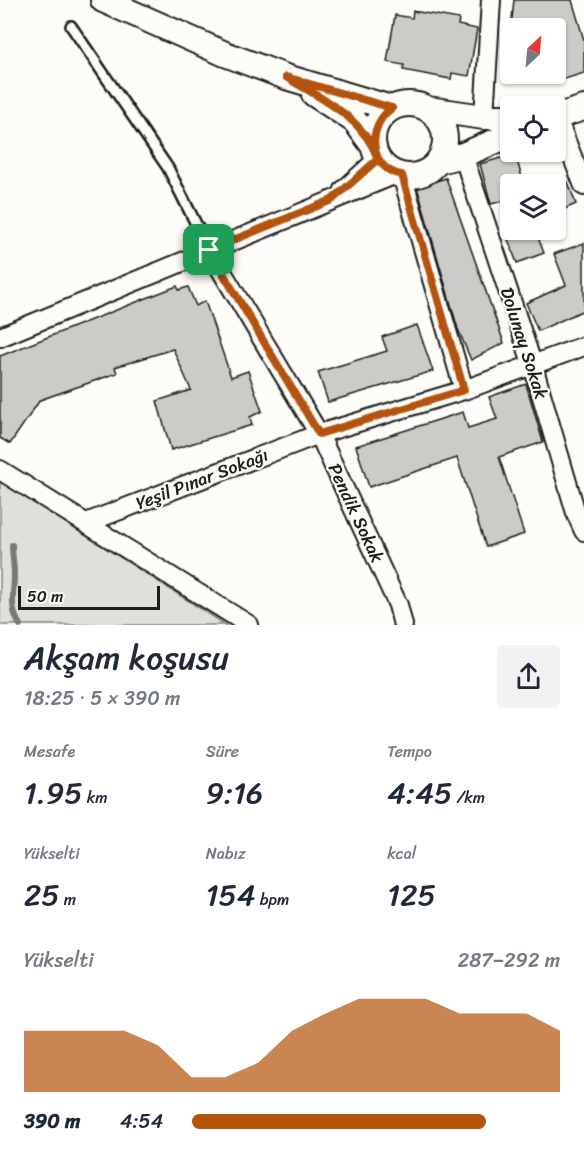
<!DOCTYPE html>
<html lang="tr">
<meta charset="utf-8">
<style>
body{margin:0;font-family:Sriracha,sans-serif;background:#f2f2f3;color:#1f2937;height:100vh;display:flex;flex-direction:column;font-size:22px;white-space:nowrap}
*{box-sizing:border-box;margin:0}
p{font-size:20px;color:#747a83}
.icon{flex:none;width:33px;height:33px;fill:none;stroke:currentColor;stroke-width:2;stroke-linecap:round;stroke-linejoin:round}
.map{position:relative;height:625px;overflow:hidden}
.drawer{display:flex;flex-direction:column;background:#fff;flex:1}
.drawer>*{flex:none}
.needle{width:39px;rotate:26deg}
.buttons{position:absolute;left:500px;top:18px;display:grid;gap:12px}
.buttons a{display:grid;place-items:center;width:66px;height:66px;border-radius:6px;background:#fff;box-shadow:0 2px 4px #0004;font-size:30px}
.scale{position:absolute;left:18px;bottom:15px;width:142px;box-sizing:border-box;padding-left:6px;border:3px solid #1c1c1c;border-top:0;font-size:16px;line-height:21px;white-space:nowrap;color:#1c1c1c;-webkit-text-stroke:4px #fdfcf7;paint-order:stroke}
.pin{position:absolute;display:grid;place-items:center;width:51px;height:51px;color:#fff;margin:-26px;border-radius:12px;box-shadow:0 3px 9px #0006}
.round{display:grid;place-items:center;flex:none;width:63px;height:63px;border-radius:6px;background:#f2f2f3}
.summary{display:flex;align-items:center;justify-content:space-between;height:102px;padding:0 24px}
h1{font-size:33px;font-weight:600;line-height:45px}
.stats{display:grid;grid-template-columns:repeat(3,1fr);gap:9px;height:102px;padding:6px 24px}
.stats div{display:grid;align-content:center}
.stats b{font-size:30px;font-weight:600}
.stats small{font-size:16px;font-weight:400}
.stats p{font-size:16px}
.chart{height:168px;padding:12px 24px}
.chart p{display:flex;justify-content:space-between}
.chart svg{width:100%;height:108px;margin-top:6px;fill:#b45309;opacity:.7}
ul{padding:0 24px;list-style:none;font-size:20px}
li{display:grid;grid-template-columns:96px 72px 1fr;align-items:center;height:45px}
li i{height:15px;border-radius:8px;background:#b45309}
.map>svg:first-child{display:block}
</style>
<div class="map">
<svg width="584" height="625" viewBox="0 0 584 625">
<rect width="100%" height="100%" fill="#fdfcf7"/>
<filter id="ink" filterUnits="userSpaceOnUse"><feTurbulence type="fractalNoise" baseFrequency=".0167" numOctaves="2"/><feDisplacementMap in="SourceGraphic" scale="12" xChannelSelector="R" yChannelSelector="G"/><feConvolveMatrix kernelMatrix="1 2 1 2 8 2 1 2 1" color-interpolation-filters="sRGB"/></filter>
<g filter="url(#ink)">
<path fill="#e0dfdb" stroke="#7e7e7c" stroke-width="1.5" d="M 0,480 L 226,625 L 0,625 Z"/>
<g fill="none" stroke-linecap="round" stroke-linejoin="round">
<path stroke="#797876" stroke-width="6" d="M 12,545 C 12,555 14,565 14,574 C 14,593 9,608 20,625"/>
</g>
<path fill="#cccbc8" stroke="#1c1c1c" stroke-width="1.5" d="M 514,0 L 572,0 L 584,40 L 584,73 L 555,82 L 555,28 L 511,28 Z
M 413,11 L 459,19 L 458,25 L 477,29 L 469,76 L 452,73 L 451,79 L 403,70 L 404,65 L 387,62 L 395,15 L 412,18 Z
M 515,154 L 524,184 L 510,184 L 510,199 L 491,204 L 480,164 Z
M 446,178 L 504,343 L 471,360 L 458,329 L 417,187 Z
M 568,182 L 576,204 L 555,213 L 555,187 Z
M 517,230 L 535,230 L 544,253 L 517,263 L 506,234 Z
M 584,243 L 584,310 L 538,331 L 526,303 L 566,285 L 554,254 Z
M 177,286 L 179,290 L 188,287 L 196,306 L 205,301 L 231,377 L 248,371 L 262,411 L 250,417 L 252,425 L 171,450 L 157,401 L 191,390 L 173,349 L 115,367 L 117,373 L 40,400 L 10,444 L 0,438 L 0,356 Z
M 417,325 L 433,371 L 328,402 L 318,372 L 387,351 L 382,337 Z
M 526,384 L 543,442 L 499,457 L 524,534 L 486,547 L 457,458 L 369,487 L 356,446 L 463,412 L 468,428 L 497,419 L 489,397 Z"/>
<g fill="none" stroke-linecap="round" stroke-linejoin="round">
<g stroke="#1c1c1c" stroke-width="14">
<path id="lane" d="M 71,26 L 168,168 L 209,250"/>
</g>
<g stroke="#1c1c1c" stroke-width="22">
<path id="street" d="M 556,116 L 584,186
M 484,117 L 491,0
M 463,155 L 533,366 L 576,513 L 584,531
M 402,175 L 464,390
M 344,190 L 378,159
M 209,250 L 319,434 L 398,605 L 403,625
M 0,337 L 396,174
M 0,470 L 249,625
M 86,523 L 319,434 L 464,390 L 584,346"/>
</g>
<g stroke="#1c1c1c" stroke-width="28">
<path id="secondary" d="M 103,0 L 225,54 L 286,77 L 391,108
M 314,94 L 355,121 L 374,147
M373 140a36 36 0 1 1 72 0a36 36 0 1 1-72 0Z
M 428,109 L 484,117 L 510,117
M 555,117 L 584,108
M 439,161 L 463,155 L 510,135"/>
</g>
<use href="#lane" stroke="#fdfcf7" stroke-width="9"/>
<use href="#street" stroke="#fdfcf7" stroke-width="18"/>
<use href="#secondary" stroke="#fdfcf7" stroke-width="24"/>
</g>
</g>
<g fill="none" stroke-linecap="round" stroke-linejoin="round" filter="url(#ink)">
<g stroke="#fff" stroke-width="12">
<path id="route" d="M 209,250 L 319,434 L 464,390 L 402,175 C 368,169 366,126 392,108 L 286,77 C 322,99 363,117 378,159 L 332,200 L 209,250"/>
</g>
<use href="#route" stroke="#b45309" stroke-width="8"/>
</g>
<g text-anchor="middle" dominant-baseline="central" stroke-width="4.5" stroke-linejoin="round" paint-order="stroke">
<g font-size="18" fill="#1c1c1c" stroke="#fdfcf7">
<text transform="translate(524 343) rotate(72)">Dolunay Sokak</text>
<text transform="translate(202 479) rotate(-21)">Yeşil Pınar Sokağı</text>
<text transform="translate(356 513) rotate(65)">Pendik Sokak</text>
</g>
</g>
</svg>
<div class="buttons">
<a><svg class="needle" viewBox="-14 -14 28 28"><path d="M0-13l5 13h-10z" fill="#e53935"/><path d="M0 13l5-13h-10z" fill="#747a83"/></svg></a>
<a><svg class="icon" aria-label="locate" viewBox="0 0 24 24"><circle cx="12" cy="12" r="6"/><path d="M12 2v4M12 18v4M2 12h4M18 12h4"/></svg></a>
<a><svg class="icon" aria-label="layers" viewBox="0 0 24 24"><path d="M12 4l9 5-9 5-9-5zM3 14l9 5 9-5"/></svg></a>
</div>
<div class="scale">50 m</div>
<div class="pin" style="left:209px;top:250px;background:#1e9e55"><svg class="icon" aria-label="arrive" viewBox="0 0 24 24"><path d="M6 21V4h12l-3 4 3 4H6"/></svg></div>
</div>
<section class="drawer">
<div class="summary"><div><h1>Akşam koşusu</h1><p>18:25 · 5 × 390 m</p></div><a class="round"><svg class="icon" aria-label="share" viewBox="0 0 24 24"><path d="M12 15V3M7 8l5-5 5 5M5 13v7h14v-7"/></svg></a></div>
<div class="stats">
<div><p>Mesafe</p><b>1.95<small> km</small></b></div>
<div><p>Süre</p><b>9:16</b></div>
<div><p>Tempo</p><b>4:45<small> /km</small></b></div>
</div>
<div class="stats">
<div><p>Yükselti</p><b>25<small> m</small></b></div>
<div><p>Nabız</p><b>154<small> bpm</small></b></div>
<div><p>kcal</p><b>125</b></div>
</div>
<div class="chart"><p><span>Yükselti</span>287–292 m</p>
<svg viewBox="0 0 160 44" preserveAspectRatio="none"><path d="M0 44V19L10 19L20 19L30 19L40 25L50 38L60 38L70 32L80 19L90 12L100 6L110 6L120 6L130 12L140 12L150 12L160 19V44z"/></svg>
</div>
<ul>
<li><b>390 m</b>4:54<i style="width:80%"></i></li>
</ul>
</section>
